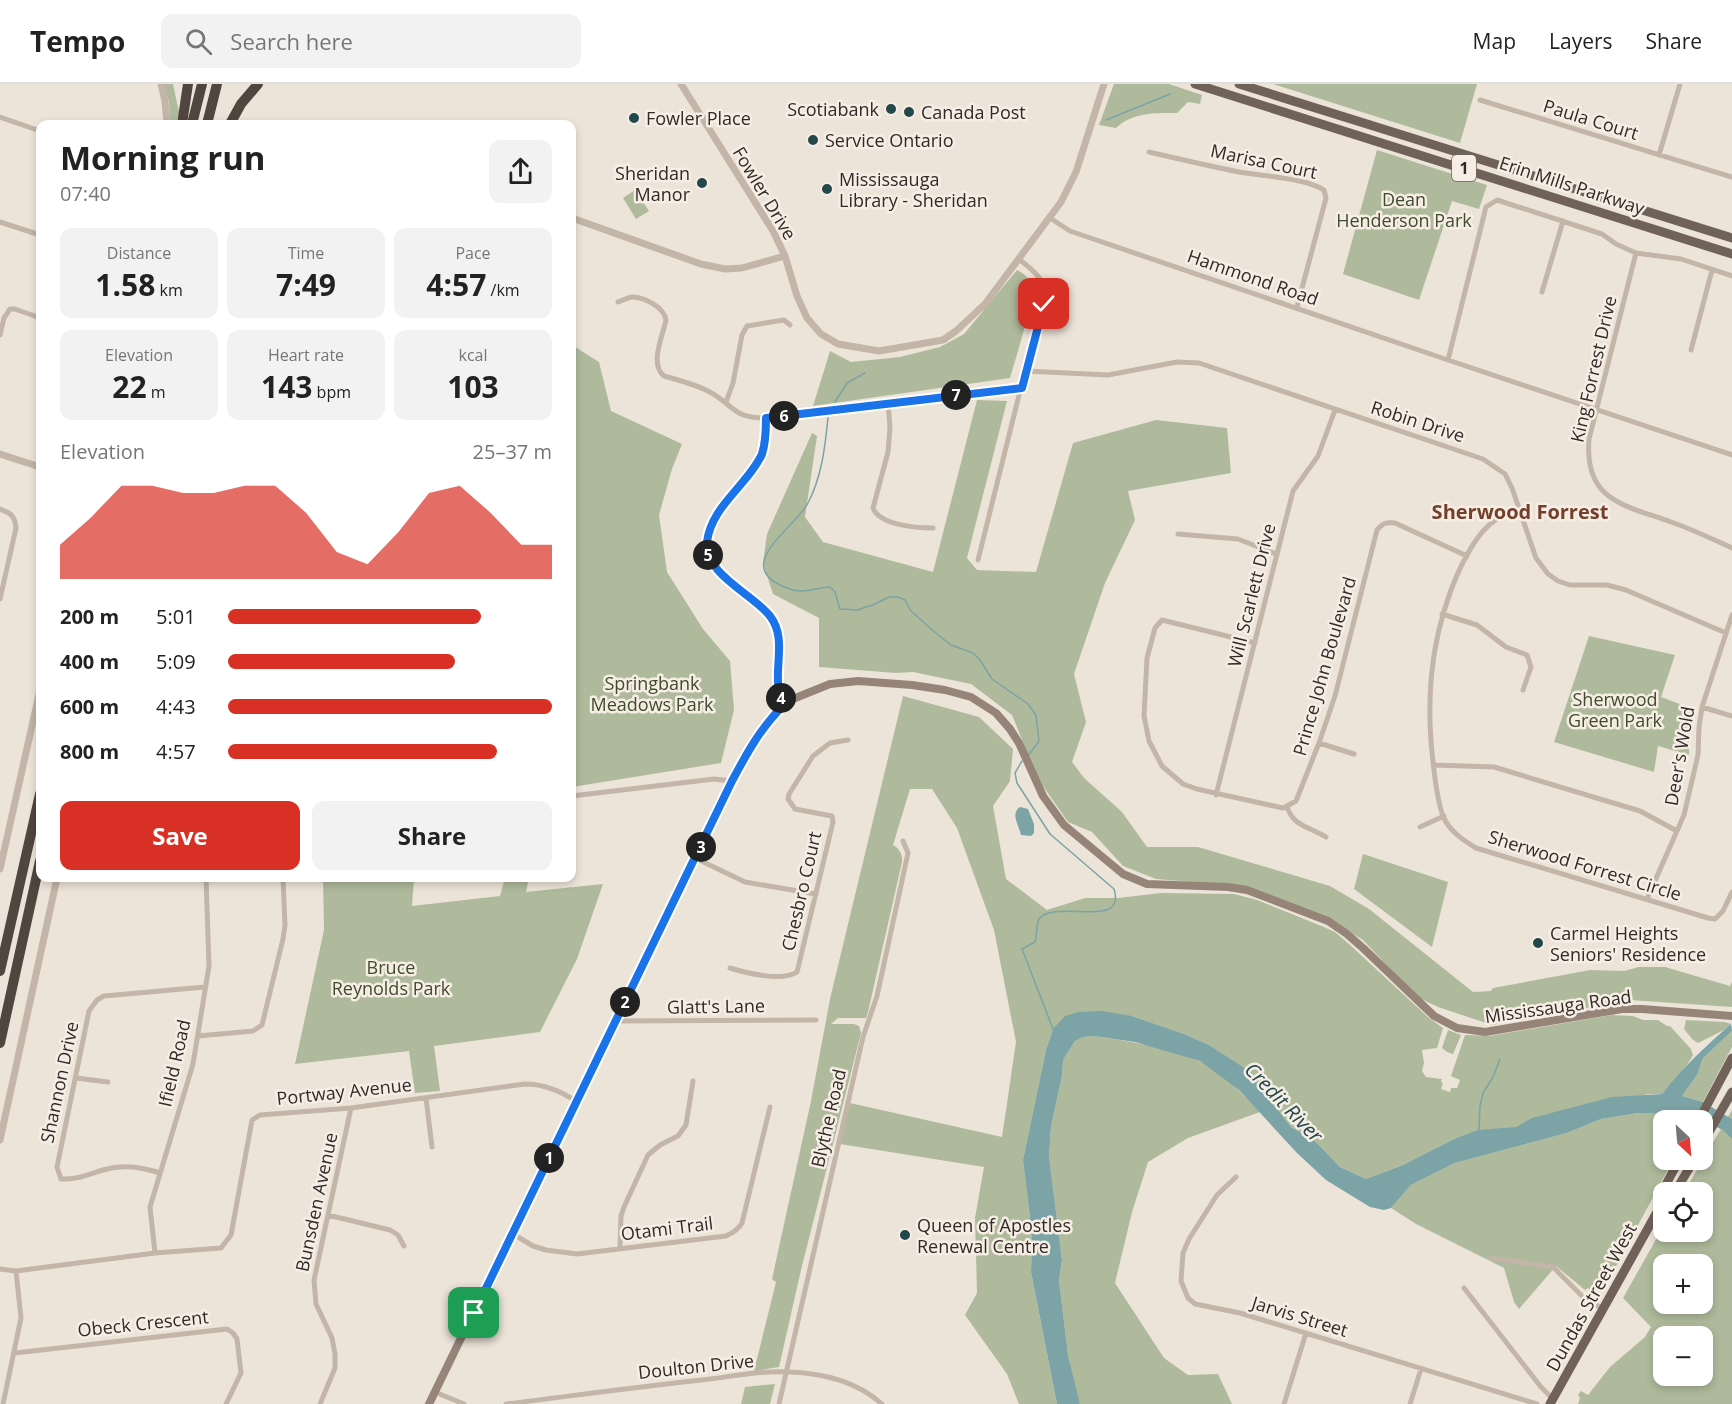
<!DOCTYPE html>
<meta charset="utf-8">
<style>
body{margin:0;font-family:"Open Sans",sans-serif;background:#f2f2f2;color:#222;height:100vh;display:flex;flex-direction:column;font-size:22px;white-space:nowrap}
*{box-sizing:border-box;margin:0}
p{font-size:20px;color:#767676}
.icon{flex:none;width:33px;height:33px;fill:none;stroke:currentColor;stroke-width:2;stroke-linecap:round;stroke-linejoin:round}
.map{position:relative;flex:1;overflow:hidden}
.sheet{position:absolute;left:36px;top:36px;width:540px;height:762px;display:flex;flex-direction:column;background:#fff;border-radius:12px;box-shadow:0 3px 9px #0003}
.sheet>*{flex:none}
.needle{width:39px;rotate:154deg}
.tools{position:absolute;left:1653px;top:1026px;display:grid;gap:12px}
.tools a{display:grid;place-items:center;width:60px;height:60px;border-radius:12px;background:#fff;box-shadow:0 3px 9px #0003;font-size:30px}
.pin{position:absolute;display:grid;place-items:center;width:51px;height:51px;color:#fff;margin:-26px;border-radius:12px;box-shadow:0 3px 9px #0006}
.km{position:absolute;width:30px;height:30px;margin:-15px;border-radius:50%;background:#222;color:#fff;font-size:16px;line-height:30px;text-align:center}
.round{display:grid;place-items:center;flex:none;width:63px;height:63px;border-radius:12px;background:#f2f2f2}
.summary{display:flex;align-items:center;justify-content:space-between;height:102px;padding:0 24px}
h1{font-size:33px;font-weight:700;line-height:45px}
.metrics{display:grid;grid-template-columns:repeat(3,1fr);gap:9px;height:102px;padding:6px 24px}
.metrics div{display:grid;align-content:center;border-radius:12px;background:#f2f2f2;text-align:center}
.metrics b{font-size:30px;font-weight:700}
.metrics small{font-size:16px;font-weight:400}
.metrics p{font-size:16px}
.chart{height:168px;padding:12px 24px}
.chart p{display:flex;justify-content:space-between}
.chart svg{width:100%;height:108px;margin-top:6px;fill:#d93025;opacity:.7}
.cta{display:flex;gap:12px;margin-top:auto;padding:12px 24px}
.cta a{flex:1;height:69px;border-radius:12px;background:#d93025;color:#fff;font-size:24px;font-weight:700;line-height:69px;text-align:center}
.cta a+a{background:#f2f2f2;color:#222}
ul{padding:0 24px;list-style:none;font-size:20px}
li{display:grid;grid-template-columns:96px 72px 1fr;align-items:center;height:45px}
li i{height:15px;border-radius:8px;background:#d93025}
header{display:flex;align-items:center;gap:36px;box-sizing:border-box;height:84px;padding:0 30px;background:#fff;border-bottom:2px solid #e0e0e0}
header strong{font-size:28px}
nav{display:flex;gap:33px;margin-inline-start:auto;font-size:21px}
.search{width:420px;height:54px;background:#f2f2f2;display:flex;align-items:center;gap:15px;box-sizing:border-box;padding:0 21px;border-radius:12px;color:#767676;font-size:22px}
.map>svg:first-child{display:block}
</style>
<header>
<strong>Tempo</strong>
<div class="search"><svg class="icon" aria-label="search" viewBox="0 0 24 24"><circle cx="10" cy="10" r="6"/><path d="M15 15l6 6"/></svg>Search here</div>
<nav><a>Map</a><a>Layers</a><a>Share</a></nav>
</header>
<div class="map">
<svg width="1732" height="1320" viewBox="0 0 1732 1320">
<rect width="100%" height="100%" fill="#ede4d9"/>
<path fill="#afba9c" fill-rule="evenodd" d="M 164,0 L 173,0 L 179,28 L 176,40 L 170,40 L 169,18 Z
M 1114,0 L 1169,0 L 1202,11 L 1200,20 L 1188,18 L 1177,29 C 1155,29 1133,28 1116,44 L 1099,41 Z
M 1273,0 L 1477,0 L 1460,59 Z
M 1377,66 L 1487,101 L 1479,125 L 1452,117 L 1419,216 L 1343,190 Z
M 635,106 L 649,127 L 636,135 L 623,114 Z
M 1017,186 C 1021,188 1026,191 1028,195 C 1038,209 1015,276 1010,294 L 813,322 L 830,267 L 851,278 L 900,273 L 940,263 L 964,250 Z
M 572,261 L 599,278 L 611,327 L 682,360 L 672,385 L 659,431 L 667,488 L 703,545 L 730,577 L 734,626 L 721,679 L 572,703 Z
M 977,316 L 1007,317 L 967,474 L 977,486 L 1036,488 L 1073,359 L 1156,336 L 1227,344 L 1231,389 L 1128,407 L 1135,436 L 1105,499 L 1074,590 L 1086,638 L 1072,678 L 1084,694 L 1122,728 L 1147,763 L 1198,763 L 1330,802 L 1369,825 L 1473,908 L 1491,907 L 1493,904 L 1590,886 L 1624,887 L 1639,883 L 1665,883 L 1730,902 L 1732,898 L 1732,923 L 1630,916 L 1492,941 L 1438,923 L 1417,913 L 1363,856 L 1323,831 L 1238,802 L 1156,795 L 1123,782 L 1092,748 L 1068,738 L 1038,695 L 1012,631 L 971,600 L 913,588 L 896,589 L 819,583 L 819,534 L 773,510 L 763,479 L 767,450 L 812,349 L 817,352 L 805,433 L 823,458 L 933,488 Z
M 1589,552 L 1675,571 L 1661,613 L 1693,625 L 1689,645 L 1689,671 L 1658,662 L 1654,688 L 1554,658 Z
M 903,612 L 979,633 L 1013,665 L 1010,697 L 993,722 L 1006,795 L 1047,826 L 1085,814 L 1118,814 L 1161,809 L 1234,810 L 1257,816 L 1324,843 L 1335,848 L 1349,860 L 1429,934 L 1443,944 L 1437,964 L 1422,966 L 1424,979 L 1422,987 L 1426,993 L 1442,995 L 1441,998 L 1443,999 L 1441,1005 L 1450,1008 L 1451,1004 L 1457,1004 L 1460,996 L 1451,992 L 1465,951 L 1489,952 L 1612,931 L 1633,932 L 1643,936 L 1658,936 L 1667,942 L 1670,942 L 1691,965 L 1693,971 C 1686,985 1672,997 1662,1010 L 1649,1010 L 1544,1031 L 1516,1043 L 1454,1055 L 1403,1081 L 1366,1095 L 1340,1083 L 1315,1057 L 1291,1043 L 1245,984 L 1209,961 L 1184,950 L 1132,932 L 1053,945 L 1046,966 L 1023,1076 L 1032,1150 L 1031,1188 L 1057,1320 L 1019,1320 L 1007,1290 L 965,1231 L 977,1209 L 975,1134 L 984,1083 L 840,1060 L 850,1019 L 1002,1053 L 1016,958 L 994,846 L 957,744 L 932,705 L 910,705 L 893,761 C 899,764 903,771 902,778 L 868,928 L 866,934 L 838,934 L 831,940 L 854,940 L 859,942 L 861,949 L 801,1186 L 779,1283 L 754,1287 L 776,1198 L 772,1195 L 811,1017 L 830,915 Z
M 1363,770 L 1448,798 L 1432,863 L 1354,805 Z
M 323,794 L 414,794 L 412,822 L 500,812 L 505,794 L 529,794 L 526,808 L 603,800 L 577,875 L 540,948 L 434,962 L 440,1007 L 415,1009 L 409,967 L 295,980 L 324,846 Z
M 1686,936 L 1725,938 L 1731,940 L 1724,946 L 1698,959 L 1693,956 L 1684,945 Z
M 1448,946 L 1461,951 L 1453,970 L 1447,968 L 1442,964 Z
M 1732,947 L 1732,963 L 1703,1018 L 1682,1012 L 1697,991 L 1703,974 Z
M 1094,952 C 1129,957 1166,963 1199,977 C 1220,986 1244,1011 1260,1028 L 1188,1054 L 1148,1078 L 1132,1128 L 1115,1199 L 1164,1274 L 1188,1291 L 1218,1290 L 1232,1320 L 1080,1320 L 1078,1316 L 1068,1271 L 1059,1196 L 1062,1176 L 1049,1072 L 1051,1043 L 1062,992 L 1063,976 L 1075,957 L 1083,953 Z
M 1732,1026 L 1732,1320 L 1578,1320 L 1580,1314 L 1578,1311 L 1581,1307 L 1588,1311 L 1610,1283 L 1645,1253 L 1651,1243 L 1623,1214 L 1663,1143 L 1664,1148 L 1702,1148 L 1702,1108 L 1684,1108 ZM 1664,1180 L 1702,1180 L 1702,1220 L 1664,1220 ZM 1664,1252 L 1702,1252 L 1702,1292 L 1664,1292 Z
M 1638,1029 L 1677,1029 L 1696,1033 L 1694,1036 L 1664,1036 L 1664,1076 L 1673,1076 L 1614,1186 L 1595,1210 L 1588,1204 L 1585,1206 L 1556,1182 L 1519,1225 L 1514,1218 L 1504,1184 L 1416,1140 L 1391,1124 L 1411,1101 L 1455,1079 L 1567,1049 L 1601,1035 Z
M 775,1300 L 770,1320 L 741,1320 L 745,1303 Z"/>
<path fill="#7ca3a6" d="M 1020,723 L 1028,725 L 1034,740 L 1034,749 L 1031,752 L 1021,751 C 1019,741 1010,730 1020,723 Z
M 1102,927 L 1132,932 L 1184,950 L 1209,961 L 1245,984 L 1261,997 L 1265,1009 L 1291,1043 L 1315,1057 L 1340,1083 L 1366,1095 L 1403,1081 L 1454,1055 L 1478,1046 L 1516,1043 L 1532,1034 L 1612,1013 L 1662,1010 C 1682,984 1706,962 1731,940 L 1732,947 L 1703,974 L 1697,991 L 1682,1012 L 1703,1018 L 1732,1035 L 1732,1055 L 1723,1046 L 1690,1031 L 1677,1029 L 1638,1029 L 1601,1035 L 1567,1049 L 1455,1079 L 1411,1101 L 1391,1124 L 1384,1126 L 1370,1123 L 1326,1096 L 1297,1069 L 1239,1006 L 1200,977 L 1135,958 L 1094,952 L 1083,953 L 1075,957 L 1063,976 L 1062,992 L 1051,1043 L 1049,1072 L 1062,1176 L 1059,1196 L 1068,1271 L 1080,1320 L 1057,1320 L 1031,1188 L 1032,1150 L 1023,1076 L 1046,966 L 1053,945 L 1065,932 L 1078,928 Z"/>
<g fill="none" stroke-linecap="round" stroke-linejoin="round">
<path stroke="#7ca3a6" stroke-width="1.5" d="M 1106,36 L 1170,10
M 835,318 L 847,299 L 865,289
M 828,334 C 825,363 822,392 808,419 C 794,446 725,485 793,506 C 805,510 818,503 830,503 L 835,508 L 840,525 L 857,526 L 873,521 L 889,513 L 898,513 L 905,516 L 911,527 L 937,550 L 951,561 L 973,569 L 980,576 L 992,595 L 1028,620 L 1036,631 L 1039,657 L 1028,672
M 1022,677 L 1015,689 L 1017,699 L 1050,750 L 1114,805 C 1127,847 1055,814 1039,835 C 1036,840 1037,852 1035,858 L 1022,865 L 1053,945
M 1479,1047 L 1480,1022 L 1483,1009 L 1493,993 L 1500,975"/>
<path stroke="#c3b5a7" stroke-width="5" d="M 1480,16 L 1732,93
M 0,33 L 40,47
M 1149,68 C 1179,75 1209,82 1239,88 C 1261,92 1306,94 1324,106 L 1326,114 L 1297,223
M 1659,71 L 1680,0
M 1050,134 L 1070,147 L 1448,276 L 1732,371
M 0,138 L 40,151
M 1636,169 L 1589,355 C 1584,417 1624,421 1671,438 C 1692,445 1712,455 1732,464
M 1542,208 L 1563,137
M 618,218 C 622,217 628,213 632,213 C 644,213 664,223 666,236 C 663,251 649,280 664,292 C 679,296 694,300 708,307 C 735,321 731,334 766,334 L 1022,304
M 0,251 L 4,234 L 10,225 L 15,225 L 40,234
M 1691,266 L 1712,186
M 1448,276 L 1486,123 L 1497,116 L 1602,150 L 1616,160 L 1636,169 L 1681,175 L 1732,192
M 1025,287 L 1108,291 L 1177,278 L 1199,279 L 1483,375 L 1505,390 L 1512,404 L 1536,474 L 1548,490 L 1558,497 L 1570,501 L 1607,501 L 1626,506 L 1726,549
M 726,318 L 733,299 L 742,251 L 747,242 L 784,236 L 790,241
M 888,319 L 890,343 L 888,368 L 873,424 C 879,441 916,444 933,444
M 766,334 C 766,346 767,358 762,370 C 748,402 711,422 707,458 C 704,490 753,510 770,532 C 787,554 774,583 779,608 C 780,612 782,616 784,621
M 1518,423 C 1506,429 1494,435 1484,446 C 1469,463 1459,485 1451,506 C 1430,563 1426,618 1433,678 C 1435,695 1437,716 1443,732 C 1449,747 1463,756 1476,764 L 1708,834 L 1715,835 L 1723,827 L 1732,808
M 0,425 C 11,429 15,432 16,444 L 0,515
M 1178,450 L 1238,455 L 1276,470
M 978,476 L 1025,287 L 1044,220 C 1046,194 1037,190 1019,175
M 1442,530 L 1477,541 L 1506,563 L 1527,571 L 1531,583 L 1523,606
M 1255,559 L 1162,536 L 1155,544 L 1147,574 L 1144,632 L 1149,657 L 1162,682 L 1183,700 L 1197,705 L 1283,724 L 1287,722 L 1296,717 L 1319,659 L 1335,612 L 1377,446 C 1383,439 1386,438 1395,439 L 1467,472
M 1702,623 L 1732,632
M 1319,659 L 1354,670
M 1434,681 L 1494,683 L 1640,727 L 1677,747
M 1216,711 L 1293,407 L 1318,372 L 1335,326
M 572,712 L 714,695 L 732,697
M 1287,722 C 1292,742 1310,743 1326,753
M 1420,743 L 1444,732
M 695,774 L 745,798 L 816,810
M 1647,815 L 1684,731 L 1698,671 L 1699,643 L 1702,623 L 1732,531
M 730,884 C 746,889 782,898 797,888 L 833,738 L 832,732 L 795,725 L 788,715 L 789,710 L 813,672 L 830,659 L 848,656
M 616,937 L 816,936
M 198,952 L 253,947 L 262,941 L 283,855 L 285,841 L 283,794
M 76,994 L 108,998
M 426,1014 L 432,1063
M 160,1089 C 141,1083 123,1080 103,1086 C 89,1090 76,1096 61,1095 L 57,1083 L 89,927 L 97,916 L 104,912 L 205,903
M 1236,1093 L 1217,1111 L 1189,1155 L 1183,1169 L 1181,1197 L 1188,1214 L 1195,1220 L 1240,1229 L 1537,1320
M 328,1131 L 390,1146 L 398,1151 L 404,1162
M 513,1150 L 533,1162 L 546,1166 L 577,1170 L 726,1152 C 733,1149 738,1146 742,1139 L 770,1023
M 620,1164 L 621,1132 L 624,1123 L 648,1071 L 660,1061 L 678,1052 L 686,1041 L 693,997
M 155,1169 L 150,1123 L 193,980 L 209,882 L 206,794
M 1491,1174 L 1553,1183 L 1583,1213 L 1603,1225
M 0,1185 L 16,1187 L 155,1169 L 221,1164 L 231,1151 L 252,1036 L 260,1031 L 351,1024 L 525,1000 C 544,1000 561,1007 577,1018
M 1464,1204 L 1541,1303 L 1553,1315
M 15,1269 L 227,1245 L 233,1249 L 237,1255 L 241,1289 L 226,1320
M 435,1308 L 464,1320
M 3,1320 L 21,1234 L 16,1187
M 320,1320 L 335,1284 L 335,1270 L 332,1254 L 316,1220 L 314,1196 L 351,1024
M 506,1320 C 571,1312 636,1303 702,1296 C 730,1293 760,1286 789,1288 C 822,1289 856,1297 882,1320
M 779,1320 L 863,953 L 877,912 L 908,769 L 903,757
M 1284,1320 L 1306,1249
M 1410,1320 L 1421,1285"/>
<path stroke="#c3b5a7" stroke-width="7" d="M 161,0 L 165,17 L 167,40
M 681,0 L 773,147 L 785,172 L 797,212 L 807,234 L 821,250 L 838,260 L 879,267 L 943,256 L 956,247 L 985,220 L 1061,118 L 1076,88 L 1104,0
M 572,134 L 701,180 L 725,185 L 742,184 L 785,172
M 0,370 L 40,383
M 0,785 L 40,606
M 0,1056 L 57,794"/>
<path stroke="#968479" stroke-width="8" d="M 788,617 L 830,600 L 858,597 L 912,601 L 945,606 L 971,613 L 996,629 L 1010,645 L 1019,659 L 1043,712 L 1064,741 L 1123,790 L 1147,800 L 1228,803 L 1247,806 L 1328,837 L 1347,850 L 1363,864 L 1434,932 L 1457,944 L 1485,948 L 1622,925 L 1642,925 L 1732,932
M 429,1320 L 732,697 L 753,657 L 770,634 L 791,613"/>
<path stroke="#716259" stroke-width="9" d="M 1195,0 L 1732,170
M 1239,0 L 1732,154
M 1699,1036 L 1732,974
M 1702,1060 L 1732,1008
M 1675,1108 L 1694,1076
M 1550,1320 L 1661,1121 L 1663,1106 L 1679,1076"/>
<path stroke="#51453f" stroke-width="10" d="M 182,40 L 188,0
M 192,40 L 202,0
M 207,40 L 217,0
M 230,40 L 241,20 L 258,0
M 0,887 L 40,710
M 0,959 L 40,777"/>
</g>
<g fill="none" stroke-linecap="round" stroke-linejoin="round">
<g stroke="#fff" stroke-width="12">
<path id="route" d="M 474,1229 L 732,697 C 747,669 761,643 784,621 C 782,616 780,612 779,608 C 774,583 787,554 770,532 C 753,510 704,490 707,458 C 711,422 748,401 762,370 C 766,358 766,346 766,334 L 1022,304 L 1044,220"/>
</g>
<use href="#route" stroke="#1a73e8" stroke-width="8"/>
</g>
<g fill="#22484c" stroke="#f6eee5" stroke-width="2">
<circle cx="891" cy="25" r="6"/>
<circle cx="909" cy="28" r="6"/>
<circle cx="634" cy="34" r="6"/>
<circle cx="813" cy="56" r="6"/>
<circle cx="702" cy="99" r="6"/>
<circle cx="827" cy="105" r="6"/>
<circle cx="1538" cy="859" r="6"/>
<circle cx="905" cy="1151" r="6"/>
</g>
<g text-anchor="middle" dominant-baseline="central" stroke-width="5" stroke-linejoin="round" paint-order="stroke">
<rect fill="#f6eee5" stroke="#6c655f" stroke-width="1.5" x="1452" y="71" width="24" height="26" rx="4.5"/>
<g font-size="16" font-weight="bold" fill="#312a26">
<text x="1464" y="84">1</text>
</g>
<g font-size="18" fill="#312a26" stroke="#f6eee5" text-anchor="start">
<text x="879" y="25" text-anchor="end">Scotiabank</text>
<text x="921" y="28">Canada Post</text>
<text x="646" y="34">Fowler Place</text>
<text x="825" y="56">Service Ontario</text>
<text x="690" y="89" text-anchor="end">Sheridan<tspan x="690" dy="21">Manor</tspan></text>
<text x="839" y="95">Mississauga<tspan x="839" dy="21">Library - Sheridan</tspan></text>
<text x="1550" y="849">Carmel Heights<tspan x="1550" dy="21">Seniors' Residence</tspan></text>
<text x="917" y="1141">Queen of Apostles<tspan x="917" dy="21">Renewal Centre</tspan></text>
</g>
<g font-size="18" fill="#312a26" stroke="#f6eee5">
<text transform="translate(1591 35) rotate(17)">Paula Court</text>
<text transform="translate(1264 77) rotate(12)">Marisa Court</text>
<text transform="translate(1572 101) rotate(18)">Erin Mills Parkway</text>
<text transform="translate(765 109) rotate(59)">Fowler Drive</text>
<text transform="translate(1253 193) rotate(19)">Hammond Road</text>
<text transform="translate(1593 285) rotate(-77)">King Forrest Drive</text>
<text transform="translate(1418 337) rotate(18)">Robin Drive</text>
<text transform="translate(1251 511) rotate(-76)">Will Scarlett Drive</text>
<text transform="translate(1324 582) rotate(-74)">Prince John Boulevard</text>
<text transform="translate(1679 672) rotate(-80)">Deer's Wold</text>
<text transform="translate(1585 781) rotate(17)">Sherwood Forrest Circle</text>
<text transform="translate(801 807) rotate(-77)">Chesbro Court</text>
<text transform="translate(716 922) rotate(-1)">Glatt's Lane</text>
<text transform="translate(1558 922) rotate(-8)">Mississauga Road</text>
<text transform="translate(174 979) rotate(-77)">Ifield Road</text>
<text transform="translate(59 998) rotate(-78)">Shannon Drive</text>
<text transform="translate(344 1007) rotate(-6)">Portway Avenue</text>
<text transform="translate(828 1034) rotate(-77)">Blythe Road</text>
<text transform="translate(316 1118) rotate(-78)">Bunsden Avenue</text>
<text transform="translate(667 1144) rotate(-7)">Otami Trail</text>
<text transform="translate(1591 1213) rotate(-61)">Dundas Street West</text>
<text transform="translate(1300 1232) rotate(17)">Jarvis Street</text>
<text transform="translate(143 1239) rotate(-6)">Obeck Crescent</text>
<text transform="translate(696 1282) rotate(-6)">Doulton Drive</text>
</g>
<g font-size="18" fill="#404c2e" stroke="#f6eee5">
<text x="1404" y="115">Dean<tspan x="1404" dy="21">Henderson Park</tspan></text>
<text x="652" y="599">Springbank<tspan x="652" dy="21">Meadows Park</tspan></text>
<text x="1615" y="615">Sherwood<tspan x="1615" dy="21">Green Park</tspan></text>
<text x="391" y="883">Bruce<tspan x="391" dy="21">Reynolds Park</tspan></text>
</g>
<g font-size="20" font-weight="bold" fill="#743f2b" stroke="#f6eee5">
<text x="1520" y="427">Sherwood Forrest</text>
</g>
<g font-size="20" font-style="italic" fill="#22484c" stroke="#f6eee5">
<text transform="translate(1284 1018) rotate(46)">Credit River</text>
</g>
</g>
</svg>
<div class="tools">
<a><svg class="needle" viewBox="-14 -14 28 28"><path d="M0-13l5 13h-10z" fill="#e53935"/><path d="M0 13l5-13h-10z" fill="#767676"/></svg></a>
<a><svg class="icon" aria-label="locate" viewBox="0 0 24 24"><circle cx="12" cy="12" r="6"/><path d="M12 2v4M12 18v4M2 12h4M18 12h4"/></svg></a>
<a>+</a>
<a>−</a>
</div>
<div class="pin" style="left:474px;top:1229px;background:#1e9e55"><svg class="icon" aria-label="arrive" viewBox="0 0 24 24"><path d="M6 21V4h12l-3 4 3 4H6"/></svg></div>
<div class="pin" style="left:1044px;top:220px;background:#d93025"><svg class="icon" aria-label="check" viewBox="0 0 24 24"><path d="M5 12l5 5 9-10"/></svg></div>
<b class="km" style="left:549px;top:1074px">1</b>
<b class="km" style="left:625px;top:918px">2</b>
<b class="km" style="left:701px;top:763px">3</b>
<b class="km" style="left:781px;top:614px">4</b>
<b class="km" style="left:708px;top:471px">5</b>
<b class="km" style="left:784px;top:332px">6</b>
<b class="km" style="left:956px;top:311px">7</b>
<section class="sheet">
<div class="summary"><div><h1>Morning run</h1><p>07:40</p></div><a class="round"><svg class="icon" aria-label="share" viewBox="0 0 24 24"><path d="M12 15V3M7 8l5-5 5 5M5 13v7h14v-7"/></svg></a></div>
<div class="metrics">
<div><p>Distance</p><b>1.58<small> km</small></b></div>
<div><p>Time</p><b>7:49</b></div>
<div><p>Pace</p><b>4:57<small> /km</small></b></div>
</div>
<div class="metrics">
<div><p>Elevation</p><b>22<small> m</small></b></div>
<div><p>Heart rate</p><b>143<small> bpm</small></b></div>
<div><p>kcal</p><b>103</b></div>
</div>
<div class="chart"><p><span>Elevation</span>25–37 m</p>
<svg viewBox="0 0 160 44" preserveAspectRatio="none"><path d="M0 44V30L10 19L20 6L30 6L40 9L50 9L60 6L70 6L80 17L90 33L100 38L110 25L120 9L130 6L140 17L150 30L160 30V44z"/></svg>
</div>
<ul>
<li><b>200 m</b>5:01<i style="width:78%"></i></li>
<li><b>400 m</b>5:09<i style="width:70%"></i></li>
<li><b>600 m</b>4:43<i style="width:100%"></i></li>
<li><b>800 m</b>4:57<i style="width:83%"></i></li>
</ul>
<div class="cta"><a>Save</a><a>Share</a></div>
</section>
</div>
